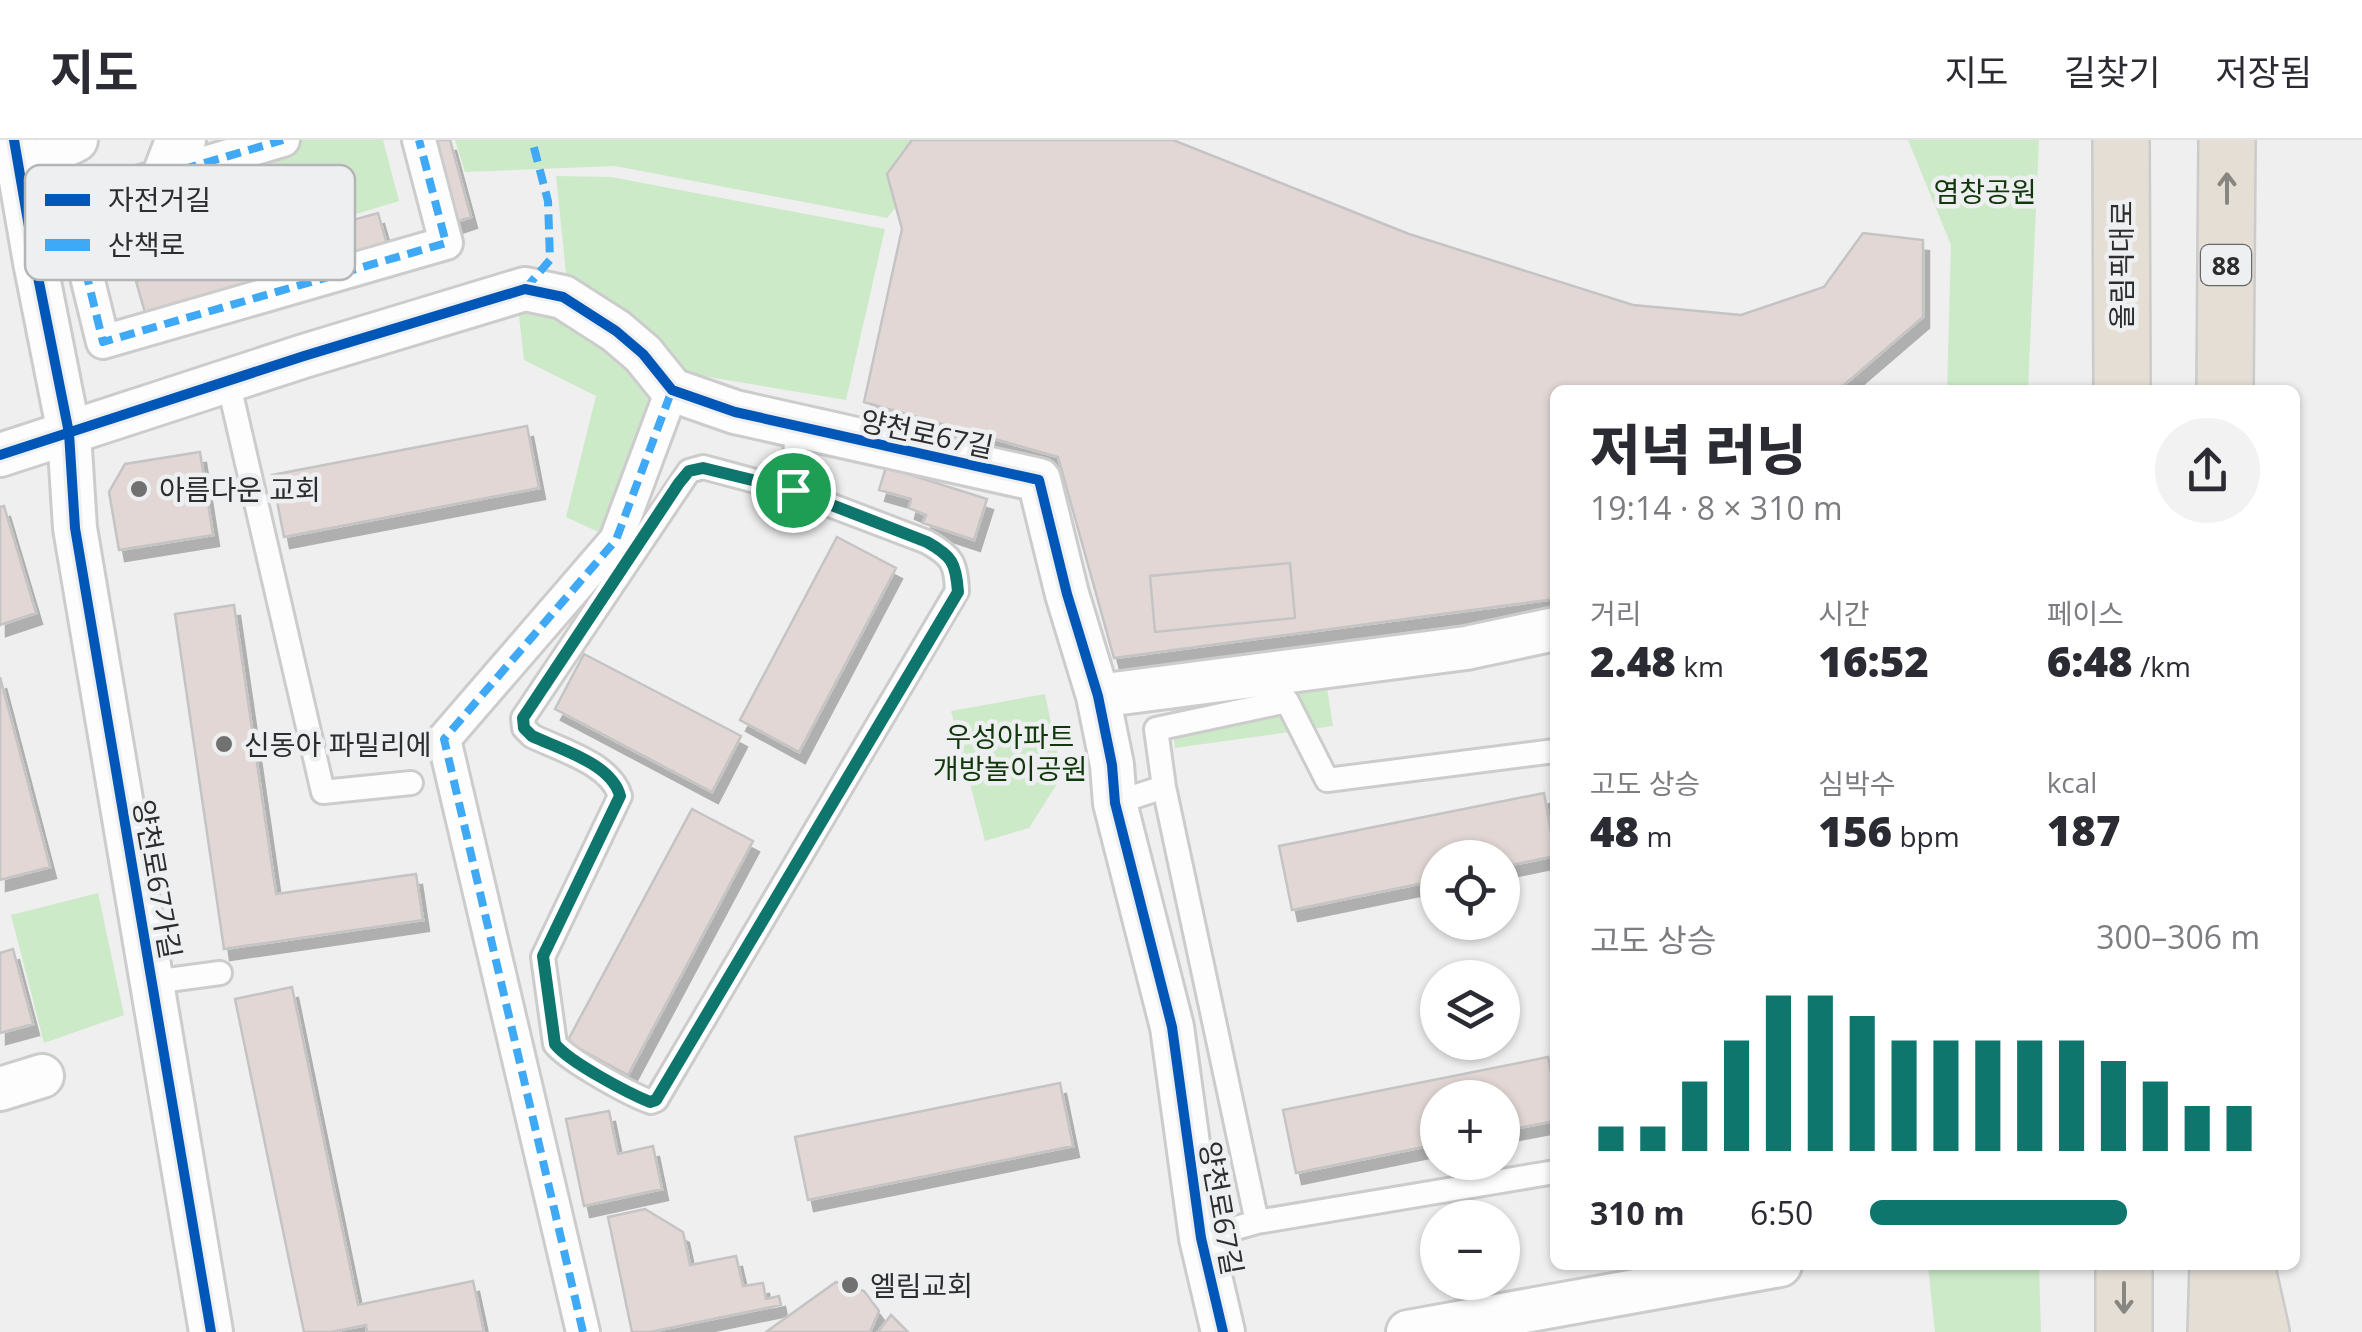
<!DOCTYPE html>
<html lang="ko">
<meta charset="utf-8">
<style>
body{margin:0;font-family:"Open Sans","Noto Sans KR",sans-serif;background:#f2f2f3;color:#2b2b33;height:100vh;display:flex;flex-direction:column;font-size:38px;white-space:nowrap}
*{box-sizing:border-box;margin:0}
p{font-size:32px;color:#7c7c81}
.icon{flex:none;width:55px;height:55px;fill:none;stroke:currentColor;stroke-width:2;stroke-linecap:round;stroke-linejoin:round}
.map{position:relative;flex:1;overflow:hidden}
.panel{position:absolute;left:1550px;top:245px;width:750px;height:885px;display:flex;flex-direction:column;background:#fff;border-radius:15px;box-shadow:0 2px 8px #0004}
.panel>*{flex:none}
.buttons{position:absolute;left:1420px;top:700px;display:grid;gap:20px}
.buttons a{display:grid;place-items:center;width:100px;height:100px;border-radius:50%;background:#fff;box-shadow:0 2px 8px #0004;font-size:50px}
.pin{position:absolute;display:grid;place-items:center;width:85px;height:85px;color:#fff;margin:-42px;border:5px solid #fff;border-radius:50%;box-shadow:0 2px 10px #0007}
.round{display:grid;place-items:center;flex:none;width:105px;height:105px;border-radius:52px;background:#f2f2f3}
.summary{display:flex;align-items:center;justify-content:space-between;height:170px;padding:0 40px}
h1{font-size:55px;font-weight:800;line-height:75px}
.metrics{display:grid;grid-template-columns:repeat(3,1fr);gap:15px;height:170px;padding:10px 40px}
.metrics div{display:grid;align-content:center}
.metrics b{font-size:42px;font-weight:800}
.metrics small{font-size:28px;font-weight:400}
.metrics p{font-size:28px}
.chart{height:280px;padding:20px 40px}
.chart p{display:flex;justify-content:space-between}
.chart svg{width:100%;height:180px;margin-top:10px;stroke:#0f766e;stroke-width:6}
ul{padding:0 40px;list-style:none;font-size:32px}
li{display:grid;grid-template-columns:160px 120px 1fr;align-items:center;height:75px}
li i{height:25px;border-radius:12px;background:#0f766e}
header{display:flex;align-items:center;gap:60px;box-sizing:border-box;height:140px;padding:0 50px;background:#fff;border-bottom:2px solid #e1e1e2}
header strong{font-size:48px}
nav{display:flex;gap:55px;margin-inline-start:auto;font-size:35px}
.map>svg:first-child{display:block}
</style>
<header>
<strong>지도</strong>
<nav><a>지도</a><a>길찾기</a><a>저장됨</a></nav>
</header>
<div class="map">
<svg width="2362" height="1192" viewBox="0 0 2362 1192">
<defs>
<filter id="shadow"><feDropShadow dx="6" dy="11" stdDeviation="0" flood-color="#0004"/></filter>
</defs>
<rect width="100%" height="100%" fill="#efefef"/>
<path fill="#cceac8" d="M 215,0 L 383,0 L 399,61 L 241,109 Z
M 455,0 L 952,0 L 887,78 L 615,26 L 465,32 Z
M 1908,0 L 2039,0 L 2028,250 L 1947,250 L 1951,105 Z
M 556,36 L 611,37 L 885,89 L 846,260 L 679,232 L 567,143 Z
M 517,158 L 611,199 L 650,252 L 616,400 L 566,377 L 596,256 L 524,220 Z
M 1324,529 L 1333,586 L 1175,608 L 1169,550 Z
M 1045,554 L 1062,636 L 1029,688 L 985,701 L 951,571 Z
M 98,753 L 124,875 L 44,903 L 11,775 Z
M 1928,1125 L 2039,1125 L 2041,1192 L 1935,1192 Z"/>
<path fill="#e2d7d5" stroke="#c4c4c4" stroke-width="2.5" filter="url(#shadow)" d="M 421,0 L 450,0 L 471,77 L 444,86 Z
M 912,0 L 1173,0 L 1409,94 L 1633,165 L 1741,175 L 1824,147 L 1863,93 L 1923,100 L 1923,177 L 1838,250 L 1555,250 L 1555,459 L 1114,518 L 1058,317 L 864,262 L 902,89 L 887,34 Z
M 378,73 L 388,108 L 146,176 L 136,141 Z
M 527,286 L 539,348 L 284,397 L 272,335 Z
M 200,312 L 213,395 L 119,410 L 109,352 L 125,324 Z
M 886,327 L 987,359 L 974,400 L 923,383 L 926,375 L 909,368 L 911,359 L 879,350 Z
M 4,366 L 36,473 L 0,485 L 0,367 Z
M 837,397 L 896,428 L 799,612 L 740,580 Z
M 1290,423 L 1295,478 L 1155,492 L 1150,436 Z
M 234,465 L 276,754 L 416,734 L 423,780 L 224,809 L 175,474 Z
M 584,514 L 741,596 L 712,652 L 555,569 Z
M 0,537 L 50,727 L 0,740 Z
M 1544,653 L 1555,716 L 1502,727 L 1502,718 L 1438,718 L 1438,740 L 1292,770 L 1279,706 Z
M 692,669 L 753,701 L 628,935 L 567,902 Z
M 13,809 L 33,884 L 0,893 L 0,813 Z
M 292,847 L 358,1165 L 473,1141 L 484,1192 L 367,1192 L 366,1185 L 331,1192 L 304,1192 L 235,859 Z
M 1548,917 L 1555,952 L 1555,981 L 1502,991 L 1502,958 L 1438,958 L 1438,1004 L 1296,1033 L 1283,970 Z
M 1060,943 L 1073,1006 L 808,1060 L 795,997 Z
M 609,971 L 618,1014 L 653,1006 L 662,1049 L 584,1066 L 566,979 Z
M 645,1069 L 683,1092 L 690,1125 L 736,1116 L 743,1146 L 763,1143 L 766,1159 L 779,1156 L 781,1165 L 650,1192 L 632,1192 L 608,1077 Z
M 836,1142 L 864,1151 L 879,1171 L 870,1192 L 766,1192 Z
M 891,1175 L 908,1192 L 878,1192 Z"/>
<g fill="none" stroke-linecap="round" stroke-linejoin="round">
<g stroke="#cccccd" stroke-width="28">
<path id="service" d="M 228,241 L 323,652 L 411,643
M 793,351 L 927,402 C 952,416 956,423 957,451 L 656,960 L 651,962 C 629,954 569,921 555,904 L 543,817 L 620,656 C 611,624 561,610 532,596 L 524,588 L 523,578 L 689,331 L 703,327 L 793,351 L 797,287
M 1555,611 L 1327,640 L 1287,561 L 1156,589 L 1164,647 L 1257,1082 L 1555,1032
M 1115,663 L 1164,647
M 153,842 L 220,833
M 1201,1098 L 1257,1082"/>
</g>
<g stroke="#cccccd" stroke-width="38">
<path id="pedestrian" d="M 51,63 L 69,63 L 283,0
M 69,63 L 103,202 L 446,103 L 419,0
M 583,1192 L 444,599 L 616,400 L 672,250"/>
</g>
<g stroke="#cccccd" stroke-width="48">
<path id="minor" d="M 14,0 L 35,122 L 69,293 L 75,388 L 211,1192
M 164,35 L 175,6 L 184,0
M 24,49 L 55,10 L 76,0
M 0,315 L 304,216 L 525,149 L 563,157 L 616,191 L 643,214 L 672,250 L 735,272 L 1039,340 L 1067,454 L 1098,556 L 1112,625 L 1115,663 L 1172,887 L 1201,1098 L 1223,1192
M 1098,556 L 1466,508 L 1555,489
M 0,949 L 42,936
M 1408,1192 L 1780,1125"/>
</g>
<g stroke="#cbcbcc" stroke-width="60">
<path id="trunk" d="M 2121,0 L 2122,250
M 2225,250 L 2227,0
M 2246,1125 L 2261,1192
M 2124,1192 L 2124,1125
M 2216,1192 L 2218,1125"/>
</g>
<use href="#service" stroke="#fdfdfd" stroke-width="22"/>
<use href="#pedestrian" stroke="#fdfdfd" stroke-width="32"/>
<use href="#minor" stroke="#fdfdfd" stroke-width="42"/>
<use href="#trunk" stroke="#e4ded4" stroke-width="55"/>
<path stroke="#3fa9f5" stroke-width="8" stroke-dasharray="15 8" stroke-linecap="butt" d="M 26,63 L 69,63 L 283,0
M 69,63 L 103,202 L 446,103 L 419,0
M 525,149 L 550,120 L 548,61 L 532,0
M 583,1192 L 444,599 L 616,400 L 672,250"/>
<g stroke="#eeeff0" stroke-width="16">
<path id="cycleway" d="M 14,0 L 35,122 L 69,293 L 75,388 L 211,1192
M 0,315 L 304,216 L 525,149 L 563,157 L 616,191 L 643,214 L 672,250 L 735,272 L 1039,340 L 1067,454 L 1098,556 L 1112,625 L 1115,663 L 1172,887 L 1201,1098 L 1223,1192"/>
</g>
<use href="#cycleway" stroke="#0057b8" stroke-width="10"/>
</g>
<defs><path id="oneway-shaft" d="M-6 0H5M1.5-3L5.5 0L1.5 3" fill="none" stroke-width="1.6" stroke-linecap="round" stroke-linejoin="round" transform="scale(2.5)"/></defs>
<g stroke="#888681">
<use href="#oneway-shaft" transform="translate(2227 48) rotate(-90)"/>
<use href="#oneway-shaft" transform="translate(2124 1158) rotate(90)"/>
</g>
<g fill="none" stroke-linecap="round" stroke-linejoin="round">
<g stroke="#fff" stroke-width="20">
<path id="route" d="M 703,328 L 793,350 L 927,402 C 952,416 956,423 958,452 L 656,960 L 650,962 C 628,953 569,922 555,904 L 543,816 L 620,656 C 612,624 560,609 532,596 L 524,588 L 523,578 L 679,343 L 689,331 Z"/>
</g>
<use href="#route" stroke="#0f766e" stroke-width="12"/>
</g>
<g fill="#717172" stroke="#eeeff0" stroke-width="4">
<circle cx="139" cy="349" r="10"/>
<circle cx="224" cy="604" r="10"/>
<circle cx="850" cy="1145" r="10"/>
</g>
<g text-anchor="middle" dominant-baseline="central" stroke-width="9" stroke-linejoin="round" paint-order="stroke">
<rect fill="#eeeff0" stroke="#676768" stroke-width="2.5" x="2201" y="105" width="50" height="40" rx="8"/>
<g font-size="25" font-weight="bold" fill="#2d2d2e">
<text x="2226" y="125">88</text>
</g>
<g font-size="28" fill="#10380a" stroke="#eeeff0">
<text x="1985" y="51">염창공원</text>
<text x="1010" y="596">우성아파트<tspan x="1010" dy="32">개방놀이공원</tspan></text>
</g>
<g font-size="28" fill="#2d2d2e" stroke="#eeeff0">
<text transform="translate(2121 125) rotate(-90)">올림픽대로</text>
<text transform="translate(927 293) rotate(12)">양천로67길</text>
<text transform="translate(158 739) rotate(80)">양천로67가길</text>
<text transform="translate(1222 1068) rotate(80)">양천로67길</text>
</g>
<g font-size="28" fill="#2d2d2e" stroke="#eeeff0" text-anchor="start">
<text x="159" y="349">아름다운 교회</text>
<text x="244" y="604">신동아 파밀리에</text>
<text x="870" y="1145">엘림교회</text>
</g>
</g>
<rect x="25" y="25" width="330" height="115" rx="15" fill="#eeeff0" stroke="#b4b5b6" stroke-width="2.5"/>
<rect x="45" y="54" width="45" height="12" fill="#0057b8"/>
<rect x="45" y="99" width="45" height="12" fill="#3fa9f5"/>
<g font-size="28" fill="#2d2d2e">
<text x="108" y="70">자전거길</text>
<text x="108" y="115">산책로</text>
</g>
</svg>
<div class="buttons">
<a><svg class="icon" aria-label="locate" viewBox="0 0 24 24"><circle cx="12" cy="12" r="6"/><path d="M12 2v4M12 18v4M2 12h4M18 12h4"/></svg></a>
<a><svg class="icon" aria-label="layers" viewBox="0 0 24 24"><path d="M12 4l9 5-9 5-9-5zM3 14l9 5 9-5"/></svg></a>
<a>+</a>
<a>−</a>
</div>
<div class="pin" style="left:793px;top:350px;background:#1e9e55"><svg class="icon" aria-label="arrive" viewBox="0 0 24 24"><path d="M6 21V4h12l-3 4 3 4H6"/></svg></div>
<section class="panel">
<div class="summary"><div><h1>저녁 러닝</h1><p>19:14 · 8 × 310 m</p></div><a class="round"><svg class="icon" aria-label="share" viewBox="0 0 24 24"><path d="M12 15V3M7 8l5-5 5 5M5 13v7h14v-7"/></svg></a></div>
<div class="metrics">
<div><p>거리</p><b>2.48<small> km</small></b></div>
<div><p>시간</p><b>16:52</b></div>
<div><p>페이스</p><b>6:48<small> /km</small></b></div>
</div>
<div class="metrics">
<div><p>고도 상승</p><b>48<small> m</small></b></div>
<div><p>심박수</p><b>156<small> bpm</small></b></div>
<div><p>kcal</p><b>187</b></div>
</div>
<div class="chart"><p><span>고도 상승</span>300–306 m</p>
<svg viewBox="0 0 160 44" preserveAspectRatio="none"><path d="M5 44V38M15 44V38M25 44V27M35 44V17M45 44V6M55 44V6M65 44V11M75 44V17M85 44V17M95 44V17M105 44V17M115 44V17M125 44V22M135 44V27M145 44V33M155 44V33"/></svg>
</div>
<ul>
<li><b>310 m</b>6:50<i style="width:66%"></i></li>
</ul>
</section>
</div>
